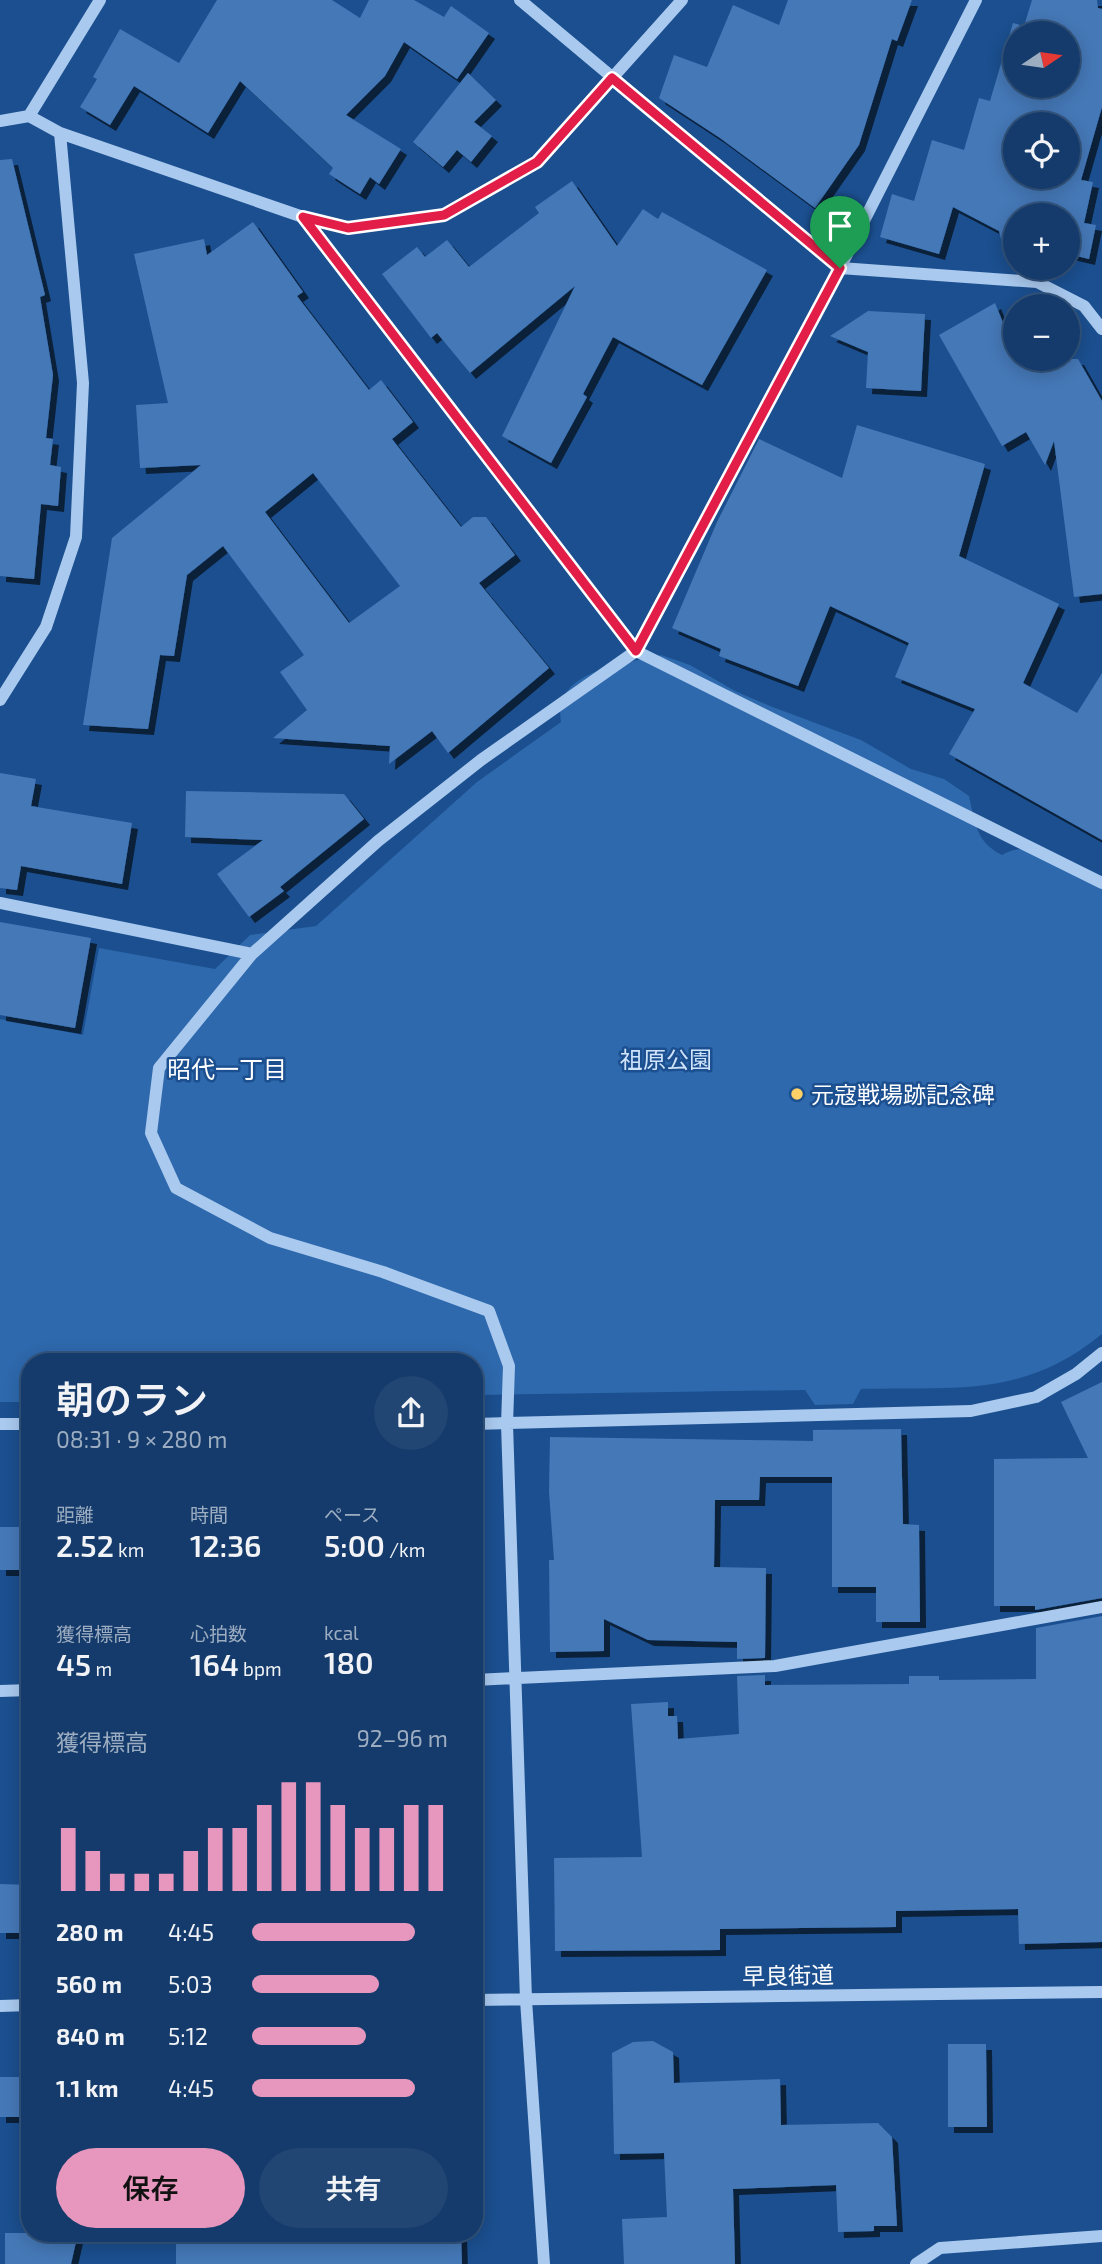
<!DOCTYPE html>
<html lang="ja">
<meta charset="utf-8">
<style>
body{margin:0;font-family:"Exo 2","Noto Sans JP",sans-serif;background:#214673;color:#f1f3f6;height:100vh;display:flex;flex-direction:column;font-size:26px;white-space:nowrap}
*{box-sizing:border-box;margin:0}
p{font-size:23px;color:#9dadc1}
.icon{flex:none;width:38px;height:38px;fill:none;stroke:currentColor;stroke-width:2;stroke-linecap:round;stroke-linejoin:round}
.map{position:relative;flex:1;overflow:hidden}
.side{position:absolute;left:21px;top:1353px;width:462px;height:889px;display:flex;flex-direction:column;background:#143b6b;border-radius:28px;box-shadow:0 4px 18px #0003,0 0 0 2px #33557e}
.side>*{flex:none}
.needle{width:46px;rotate:77deg}
.controls{position:absolute;left:1003px;top:21px;display:grid;gap:14px}
.controls a{display:grid;place-items:center;width:77px;height:77px;border-radius:50%;background:#143b6b;box-shadow:0 4px 18px #0003,0 0 0 2px #33557e;font-size:35px}
.pin{position:absolute;display:grid;place-items:center;width:60px;height:60px;color:#fff;margin:-72px -30px;border-radius:50% 50% 50% 0;rotate:-45deg;box-shadow:0 0 7px #0007}
.pin .icon{rotate:45deg}
.round{display:grid;place-items:center;flex:none;width:74px;height:74px;border-radius:37px;background:#214673}
.overview{display:flex;align-items:center;justify-content:space-between;height:119px;padding:0 35px}
h1{font-size:38px;font-weight:600;line-height:52px}
.stats{display:grid;grid-template-columns:repeat(3,1fr);gap:10px;height:119px;padding:7px 35px}
.stats div{display:grid;align-content:center}
.stats b{font-size:30px;font-weight:600}
.stats small{font-size:19px;font-weight:400}
.stats p{font-size:19px}
.chart{height:196px;padding:14px 35px}
.chart p{display:flex;justify-content:space-between}
.chart svg{width:100%;height:126px;margin-top:7px;stroke:#e797bd;stroke-width:6}
.primary-button{display:flex;gap:14px;margin-top:auto;padding:14px 35px}
.primary-button a{flex:1;height:80px;border-radius:42px;background:#e797bd;color:#111;font-size:28px;font-weight:600;line-height:80px;text-align:center}
.primary-button a+a{background:#214673;color:#f1f3f6}
ul{padding:0 35px;list-style:none;font-size:23px}
li{display:grid;grid-template-columns:112px 84px 1fr;align-items:center;height:52px}
li i{height:18px;border-radius:9px;background:#e797bd}
.map>svg:first-child{display:block}
</style>
<div class="map">
<svg width="1102" height="2264" viewBox="0 0 1102 2264">
<defs>
<filter id="shadow"><feDropShadow dx="6" dy="6" stdDeviation="0" flood-color="#0009"/></filter>
</defs>
<rect width="100%" height="100%" fill="#1b4f8f"/>
<path fill="#2e69ad" d="M 661,655 L 690,665 L 735,691 L 770,706 L 861,740 L 911,769 L 944,779 L 969,796 C 975,823 976,842 1002,855 C 1031,836 1075,865 1102,876 L 1102,1334 C 1024,1398 956,1387 861,1389 L 853,1404 L 815,1405 L 805,1390 L 474,1395 L 474,1362 L 30,1362 L 30,1402 L 0,1402 L 0,1019 L 83,1035 L 99,948 L 215,969 L 250,935 L 316,926 L 477,782 L 561,722 C 552,669 627,664 661,655 Z"/>
<path fill="#4478b7" fill-rule="evenodd" filter="url(#shadow)" d="M 217,0 L 332,0 L 360,18 L 369,0 L 414,0 L 444,17 L 451,6 L 489,33 L 457,79 L 404,42 L 385,76 L 346,115 L 401,149 L 379,184 L 370,177 L 360,194 L 329,174 L 333,168 L 240,81 L 208,133 L 134,86 L 110,125 L 80,107 L 97,79 L 93,77 L 120,29 L 179,63 Z
M 788,0 L 912,0 L 897,41 L 892,39 L 859,145 L 815,208 L 720,138 L 659,98 L 674,55 L 707,67 L 733,5 L 779,25 Z
M 1032,0 L 1097,0 L 1098,8 L 1102,9 L 1102,107 L 1081,180 L 1093,182 L 1084,223 L 1096,225 L 1089,259 L 1068,254 L 1068,215 L 1015,215 L 1015,242 L 1001,239 L 999,231 L 953,207 L 939,254 L 880,237 L 892,194 L 914,201 L 932,140 L 964,150 L 979,98 L 990,101 L 1013,23 L 1024,26 ZM 1015,33 L 1068,33 L 1068,86 L 1015,86 ZM 1015,124 L 1068,124 L 1068,177 L 1015,177 Z
M 468,73 L 496,100 L 474,122 L 492,136 L 471,162 L 457,150 L 443,167 L 413,142 Z
M 12,159 L 45,295 L 40,297 L 53,375 L 46,438 L 53,439 L 50,465 L 61,467 L 58,506 L 41,504 L 34,579 L 0,576 L 0,160 Z
M 572,181 L 617,246 L 643,209 L 658,219 L 662,212 L 767,270 L 702,385 L 613,337 L 583,394 L 587,397 L 551,463 L 502,436 L 575,286 L 470,373 L 437,333 L 431,338 L 382,274 L 417,247 L 425,257 L 447,240 L 469,267 L 539,213 L 535,207 Z
M 253,222 L 303,292 L 297,296 L 369,390 L 381,380 L 413,422 L 392,439 L 461,527 L 473,517 L 486,517 L 515,555 L 479,583 L 549,668 L 448,753 L 432,731 L 389,764 L 390,746 L 273,738 L 307,710 L 280,672 L 304,655 L 223,546 L 187,575 L 174,656 L 160,655 L 148,729 L 83,725 L 112,538 L 201,465 L 140,468 L 136,405 L 168,403 L 134,254 L 204,239 L 207,255 ZM 313,473 L 400,586 L 349,623 L 265,512 Z
M 995,303 L 1004,325 L 1015,320 L 1015,359 L 1078,359 L 1102,401 L 1102,594 L 1074,597 L 1054,441 L 1045,465 L 1026,432 L 1002,446 L 939,335 Z
M 868,311 L 925,314 L 921,391 L 866,388 L 868,352 L 830,336 Z
M 857,425 L 985,464 L 959,556 L 1059,604 L 1023,683 L 1077,713 L 1102,673 L 1102,840 L 949,754 L 975,709 L 895,677 L 909,643 L 830,606 L 798,686 L 719,656 L 721,649 L 672,628 L 717,522 L 759,439 L 842,478 Z
M 0,773 L 36,779 L 31,806 L 132,823 L 122,884 L 21,866 L 17,890 L 0,888 Z
M 186,791 L 344,794 L 364,819 L 280,887 L 284,891 L 249,917 L 217,874 L 263,840 L 185,837 Z
M 0,922 L 91,938 L 75,1028 L 0,1015 Z
M 1102,1382 L 1102,1598 L 1035,1610 L 1035,1606 L 994,1606 L 994,1459 L 1088,1458 L 1061,1402 Z
M 901,1429 L 903,1524 L 919,1525 L 920,1622 L 876,1622 L 876,1587 L 832,1587 L 832,1477 L 760,1477 L 759,1500 L 715,1500 L 714,1567 L 766,1568 L 765,1658 L 737,1659 L 737,1642 L 648,1640 L 604,1619 L 604,1651 L 550,1652 L 549,1560 L 554,1560 L 549,1492 L 550,1437 L 813,1441 L 813,1430 Z
M 0,1527 L 30,1527 L 30,1570 L 0,1570 Z
M 1102,1616 L 1102,1942 L 1019,1944 L 1018,1909 L 896,1911 L 896,1927 L 720,1929 L 720,1950 L 555,1951 L 554,1858 L 642,1857 L 631,1704 L 668,1702 L 668,1716 L 677,1716 L 678,1739 L 739,1734 L 737,1676 L 765,1675 L 765,1685 L 909,1684 L 909,1676 L 939,1676 L 939,1680 L 1036,1679 L 1036,1628 Z
M 0,1884 L 30,1885 L 30,1933 L 0,1933 Z
M 653,2041 L 673,2052 L 674,2083 L 780,2079 L 781,2125 L 878,2123 L 892,2137 L 897,2226 L 874,2226 L 874,2231 L 838,2232 L 836,2185 L 733,2189 L 735,2264 L 624,2264 L 622,2219 L 667,2217 L 664,2153 L 614,2154 L 612,2053 L 633,2042 Z
M 948,2044 L 986,2044 L 987,2127 L 948,2127 Z
M 0,2077 L 30,2077 L 30,2117 L 0,2117 Z
M 5,2233 L 78,2233 L 71,2264 L 5,2264 Z
M 176,2233 L 461,2233 L 462,2264 L 176,2264 Z"/>
<g fill="none" stroke-linecap="round" stroke-linejoin="round">
<path stroke="#a9c9ee" stroke-width="12" d="M 520,0 L 840,268 L 1037,282 L 1084,306 L 1102,329
M 29,116 L 100,0
M 0,121 L 29,116 L 60,133 L 303,217 L 347,228 L 444,215 L 537,162 L 682,0
M 303,217 L 636,651 L 1102,883
M 0,700 L 46,627 L 76,537 L 83,383 L 60,133
M 0,903 L 252,954 L 378,841 L 481,760 L 636,651 L 840,268 L 976,0
M 252,954 L 159,1068 L 151,1133 L 176,1188 L 270,1238 L 383,1272 L 489,1311 L 509,1366 L 507,1424 L 526,2000 L 544,2264
M 0,1424 L 30,1424
M 474,1424 L 971,1411 L 1036,1397 L 1076,1374 L 1102,1353
M 474,1680 L 775,1666 L 1102,1607
M 0,1691 L 30,1690
M 474,2000 L 1102,1992
M 0,2006 L 30,2005
M 916,2264 L 940,2248 L 1102,2236"/>
</g>
<g fill="none" stroke-linecap="round" stroke-linejoin="round">
<g stroke="#fff" stroke-width="14">
<path id="route" d="M 612,78 L 840,268 L 636,651 L 303,217 L 348,228 L 444,215 L 537,162 Z"/>
</g>
<use href="#route" stroke="#e11d48" stroke-width="9"/>
</g>
<circle fill="#ffd166" stroke="#1b4f8f" stroke-width="2.5" cx="797" cy="1094" r="7"/>
<g text-anchor="middle" dominant-baseline="central" stroke-width="5" stroke-linejoin="round" paint-order="stroke">
<g font-size="23" fill="#cfe3fa" stroke="#1b4f8f">
<text x="666" y="1059">祖原公園</text>
</g>
<g font-size="23" fill="#fff" stroke="#1b4f8f" text-anchor="start">
<text x="811" y="1094">元寇戦場跡記念碑</text>
</g>
<g font-size="23" fill="#fff" stroke="#1b4f8f">
<text transform="translate(788 1975) rotate(-1)">早良街道</text>
</g>
<g font-size="24" fill="#fff" stroke="#1b4f8f">
<text x="227" y="1068">昭代一丁目</text>
</g>
</g>
</svg>
<div class="controls">
<a><svg class="needle" viewBox="-14 -14 28 28"><path d="M0-13l5 13h-10z" fill="#e53935"/><path d="M0 13l5-13h-10z" fill="#9dadc1"/></svg></a>
<a><svg class="icon" aria-label="locate" viewBox="0 0 24 24"><circle cx="12" cy="12" r="6"/><path d="M12 2v4M12 18v4M2 12h4M18 12h4"/></svg></a>
<a>+</a>
<a>−</a>
</div>
<div class="pin" style="left:840px;top:268px;background:#1e9e55"><svg class="icon" aria-label="arrive" viewBox="0 0 24 24"><path d="M6 21V4h12l-3 4 3 4H6"/></svg></div>
<section class="side">
<div class="overview"><div><h1>朝のラン</h1><p>08:31 · 9 × 280 m</p></div><a class="round"><svg class="icon" aria-label="share" viewBox="0 0 24 24"><path d="M12 15V3M7 8l5-5 5 5M5 13v7h14v-7"/></svg></a></div>
<div class="stats">
<div><p>距離</p><b>2.52<small> km</small></b></div>
<div><p>時間</p><b>12:36</b></div>
<div><p>ペース</p><b>5:00<small> /km</small></b></div>
</div>
<div class="stats">
<div><p>獲得標高</p><b>45<small> m</small></b></div>
<div><p>心拍数</p><b>164<small> bpm</small></b></div>
<div><p>kcal</p><b>180</b></div>
</div>
<div class="chart"><p><span>獲得標高</span>92–96 m</p>
<svg viewBox="0 0 160 44" preserveAspectRatio="none"><path d="M5 44V22M15 44V30M25 44V38M35 44V38M45 44V38M55 44V30M65 44V22M75 44V22M85 44V14M95 44V6M105 44V6M115 44V14M125 44V22M135 44V22M145 44V14M155 44V14"/></svg>
</div>
<ul>
<li><b>280 m</b>4:45<i style="width:83%"></i></li>
<li><b>560 m</b>5:03<i style="width:65%"></i></li>
<li><b>840 m</b>5:12<i style="width:58%"></i></li>
<li><b>1.1 km</b>4:45<i style="width:83%"></i></li>
</ul>
<div class="primary-button"><a>保存</a><a>共有</a></div>
</section>
</div>
